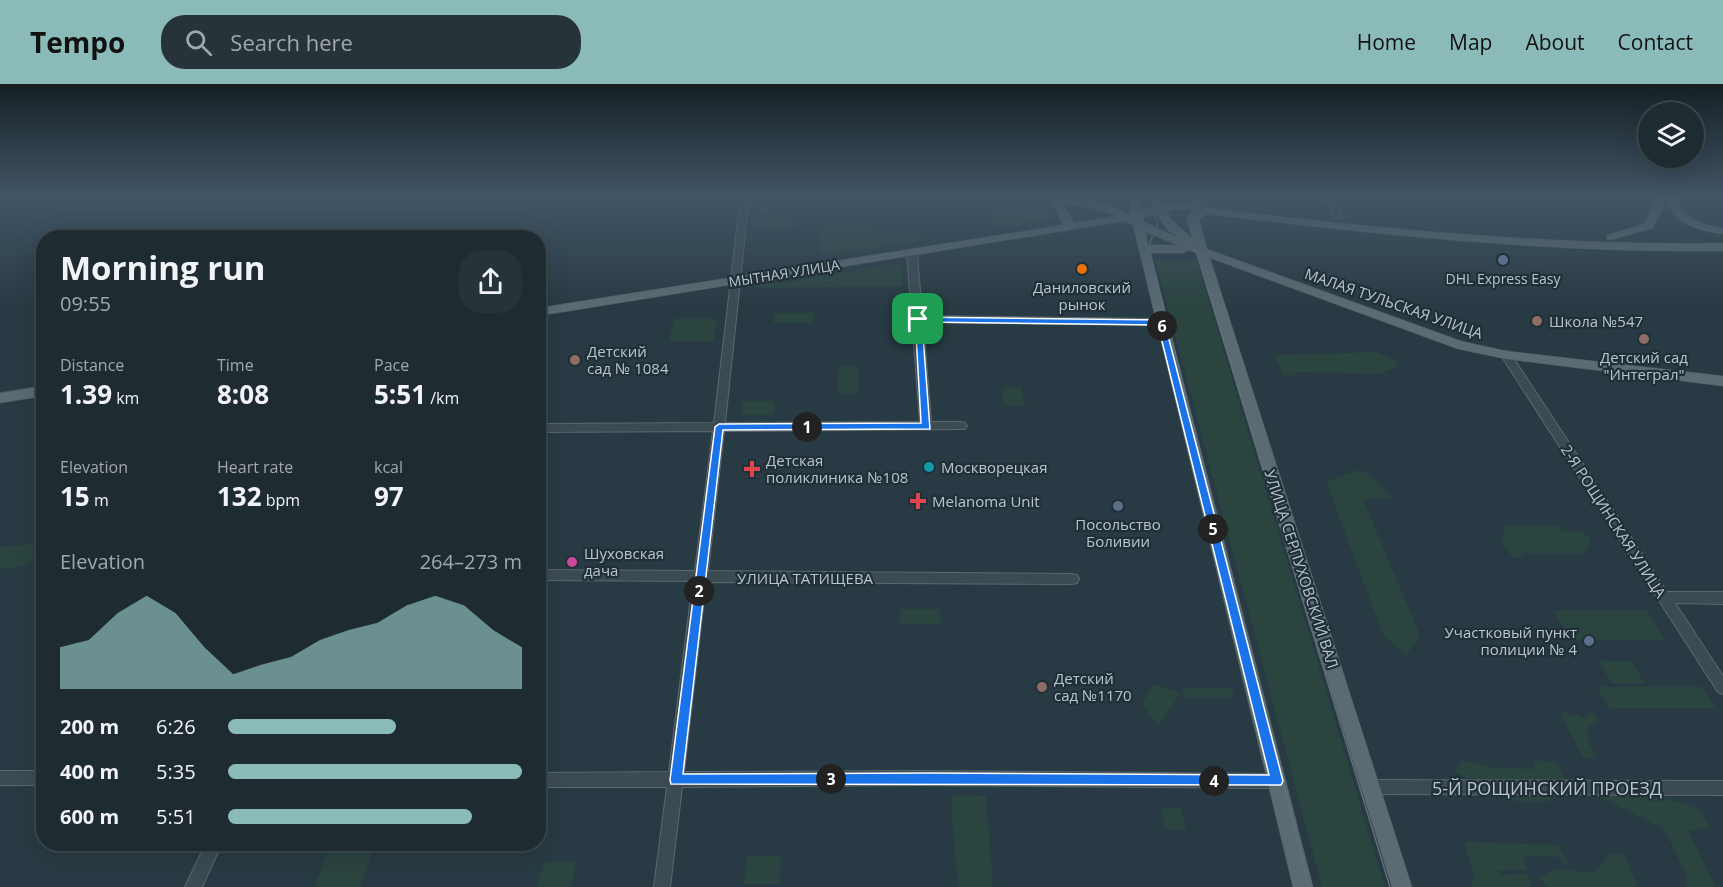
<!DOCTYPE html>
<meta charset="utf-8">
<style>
body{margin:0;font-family:"Open Sans",sans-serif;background:#26343a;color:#f1f3f6;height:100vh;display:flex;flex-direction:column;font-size:22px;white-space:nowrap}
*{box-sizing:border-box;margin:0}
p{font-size:20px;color:#a1a7ac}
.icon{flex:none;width:33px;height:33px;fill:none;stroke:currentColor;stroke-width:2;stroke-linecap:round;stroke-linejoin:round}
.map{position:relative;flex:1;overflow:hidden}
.side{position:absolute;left:36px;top:146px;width:510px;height:621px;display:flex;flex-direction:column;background:#1e2c32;border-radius:24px;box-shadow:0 6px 24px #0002,0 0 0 2px #3c484d}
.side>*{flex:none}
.tools{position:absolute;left:1638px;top:18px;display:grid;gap:12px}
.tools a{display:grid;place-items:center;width:66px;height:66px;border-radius:50%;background:#1e2c32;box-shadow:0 6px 24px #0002,0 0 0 2px #3c484d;font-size:30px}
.pin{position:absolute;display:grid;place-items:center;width:51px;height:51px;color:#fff;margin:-26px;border-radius:12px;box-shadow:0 3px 9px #0006}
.km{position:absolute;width:30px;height:30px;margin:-15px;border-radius:50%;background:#222;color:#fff;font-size:16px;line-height:30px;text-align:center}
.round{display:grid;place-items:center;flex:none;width:63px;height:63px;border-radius:24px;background:#26343a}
.headline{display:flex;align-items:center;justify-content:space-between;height:102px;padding:0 24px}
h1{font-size:33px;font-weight:700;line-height:45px}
.stats{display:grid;grid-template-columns:repeat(3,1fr);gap:9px;height:102px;padding:6px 24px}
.stats div{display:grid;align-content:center}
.stats b{font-size:26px;font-weight:700}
.stats small{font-size:16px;font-weight:400}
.stats p{font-size:16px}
.chart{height:168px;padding:12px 24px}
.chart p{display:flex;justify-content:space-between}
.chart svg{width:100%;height:108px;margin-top:6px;fill:#8bbbb9;opacity:.7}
ul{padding:0 24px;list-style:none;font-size:20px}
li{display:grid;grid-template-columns:96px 72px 1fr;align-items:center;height:45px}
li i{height:15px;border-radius:8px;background:#8bbbb9}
header{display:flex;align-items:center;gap:36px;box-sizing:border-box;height:84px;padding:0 30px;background:#8bbbb9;color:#111}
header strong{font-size:28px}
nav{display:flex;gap:33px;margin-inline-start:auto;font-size:21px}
.search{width:420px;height:54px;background:#26343a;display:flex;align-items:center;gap:15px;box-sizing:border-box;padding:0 21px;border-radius:24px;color:#a1a7ac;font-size:22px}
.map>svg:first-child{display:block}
</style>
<header>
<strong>Tempo</strong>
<div class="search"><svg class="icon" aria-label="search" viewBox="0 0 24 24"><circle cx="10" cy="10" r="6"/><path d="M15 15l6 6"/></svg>Search here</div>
<nav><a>Home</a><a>Map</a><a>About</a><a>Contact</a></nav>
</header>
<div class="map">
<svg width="1723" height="803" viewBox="0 0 1723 803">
<rect width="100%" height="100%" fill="#283a43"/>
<path fill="#2a4440" d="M 990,120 L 1042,120 L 1048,122 L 1053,132 L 1050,136 L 995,144 Z
M 764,122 L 769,125 L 761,133 L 793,131 L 796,132 L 795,143 L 753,143 L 755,125 Z
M 829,139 L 861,139 L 873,144 L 876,152 C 889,153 906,156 918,154 L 921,156 L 914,159 L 824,172 L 820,167 L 823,143 Z
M 1155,176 L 1197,177 L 1385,803 L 1322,803 Z
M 901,179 L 902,202 L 756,204 L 756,200 L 792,197 Z
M 774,229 L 815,229 L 814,239 L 774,239 Z
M 674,235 L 717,235 L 714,257 L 669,257 Z
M 1377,268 L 1396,276 L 1397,283 L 1379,290 L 1297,288 L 1294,291 L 1284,292 L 1274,271 Z
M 838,283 L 859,283 L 859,309 L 837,309 Z
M 1021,303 L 1025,322 L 1005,322 L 1001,304 Z
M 742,317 L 775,317 L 774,331 L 741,331 Z
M 1359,386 L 1371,391 L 1393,414 L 1363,415 L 1420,551 L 1406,572 L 1383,551 L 1326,398 Z
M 1506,442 L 1557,442 L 1564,448 L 1583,447 L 1591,457 L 1585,469 L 1521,469 L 1523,473 L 1513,474 L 1501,457 Z
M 41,459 L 28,482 L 0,485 L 0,463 Z
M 900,525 L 940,525 L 941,540 L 900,540 Z
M 1553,526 L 1647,526 L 1665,556 L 1571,556 Z
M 1599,577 L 1632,577 L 1644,599 L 1611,599 Z
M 1153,600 L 1181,609 L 1158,642 L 1142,620 Z
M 1597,603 L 1702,603 L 1716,624 L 1609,624 Z
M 1182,604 L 1232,604 L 1234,613 L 1184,613 Z
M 1563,627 L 1571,632 L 1576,630 L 1583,634 L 1593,628 L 1600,638 L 1589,642 C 1585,654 1591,663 1597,674 L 1583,674 L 1561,632 Z
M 1462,676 L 1494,684 L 1534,685 L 1534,676 L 1558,679 L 1566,699 L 1550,717 L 1514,717 L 1504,708 L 1473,699 L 1455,688 Z
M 1647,707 L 1701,726 L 1711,744 L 1688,746 L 1716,803 L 1686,803 L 1686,790 L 1664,745 L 1590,708 Z
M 953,711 L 986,712 L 993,803 L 958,803 L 951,720 Z
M 1161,724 L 1181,724 L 1186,746 L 1165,746 Z
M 1464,758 L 1558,761 L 1570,781 L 1565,781 L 1560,773 L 1523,772 L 1528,786 L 1499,786 L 1498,791 L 1528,790 L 1532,803 L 1472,803 L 1471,797 L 1475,796 Z
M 328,766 L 373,766 L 360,803 L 315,803 Z
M 1608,771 L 1625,771 L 1638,803 L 1547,803 L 1538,793 L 1556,786 L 1596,788 Z
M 747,772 L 781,772 L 779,800 L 744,800 Z
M 543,778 L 576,778 L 571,803 L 537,803 Z"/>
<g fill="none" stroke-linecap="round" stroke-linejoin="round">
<g stroke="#5a6870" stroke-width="2">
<path id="minor" d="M 741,112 L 749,112 L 725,339 L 920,338 L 907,169 L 912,166 L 917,169 L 922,232 L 1161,235 L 1166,238 L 1161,241 L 923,238 L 931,338 L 961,338 L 965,339 L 967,342 L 965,345 L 724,347 L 708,487 L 1072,490 L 1077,491 L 1079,495 L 1077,499 L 1072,500 L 706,498 L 684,688 L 916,687 L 1277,690 L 1282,692 L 1285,697 L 1282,702 L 1277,704 L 916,701 L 682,703 L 670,803 L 654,803 L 667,703 L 538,703 L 538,689 L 669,688 L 693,497 L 538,496 L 538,486 L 695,487 L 713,347 L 538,348 L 538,340 L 714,339 Z
M 1324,112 L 1332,112 L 1343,133 L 1341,135 L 1335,135 Z
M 1506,267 L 1510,269 L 1667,508 L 1723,508 L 1723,520 L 1675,519 L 1723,592 L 1723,610 L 1718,608 L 1502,273 L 1501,271 Z
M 0,687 L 44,687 L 44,701 L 0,701 Z
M 1370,696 L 1723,697 L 1723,711 L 1370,710 L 1365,708 L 1362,703 L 1365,698 Z
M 206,759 L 222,759 L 202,803 L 185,803 Z"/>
</g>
<g stroke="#49575f" stroke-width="1">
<path id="major" d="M 1045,112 C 1072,112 1104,117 1128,130 L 1131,129 L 1129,112 L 1139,112 L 1142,126 L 1154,123 L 1149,112 L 1159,112 L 1164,121 L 1205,116 L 1211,119 L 1200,123 C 1374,144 1547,162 1723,159 L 1723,167 C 1550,169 1379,151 1207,130 L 1199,135 L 1207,165 L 1461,257 L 1506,267 L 1723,292 L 1723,302 L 1506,275 L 1458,265 L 1210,174 L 1412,803 L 1392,803 L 1196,169 L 1189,166 L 1184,169 L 1150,169 L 1313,803 L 1293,803 L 1133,141 L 1125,137 L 538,232 L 538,224 L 1063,141 L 1050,115 ZM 1063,118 L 1109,129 L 1116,132 L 1074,139 ZM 1194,124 L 1187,135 L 1192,154 L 1173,137 L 1167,127 ZM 1157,130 L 1164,141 L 1179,154 L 1144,138 L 1143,133 ZM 1146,148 L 1177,161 L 1148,161 Z
M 1658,112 L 1669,112 L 1653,144 L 1611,156 L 1607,155 L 1607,151 L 1644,140 Z
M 1672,112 L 1686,112 L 1679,119 C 1686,137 1706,141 1723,144 L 1723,150 C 1701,147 1677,142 1667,119 Z
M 44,302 L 44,312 L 0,319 L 0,309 Z"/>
</g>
<use href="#minor" fill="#3c4b52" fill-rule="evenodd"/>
<use href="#major" fill="#5a6b72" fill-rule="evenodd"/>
<path stroke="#5e7079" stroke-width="1.5" d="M 1152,112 L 1167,145 L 1190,160 L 1197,169 L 1390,803
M 1155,130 L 1158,141 L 1150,158 L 1150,168 L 1309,803"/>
</g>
<linearGradient id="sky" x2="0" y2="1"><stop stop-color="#162025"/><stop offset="0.5" stop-color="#425566"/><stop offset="1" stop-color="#425566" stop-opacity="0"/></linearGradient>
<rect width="1723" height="224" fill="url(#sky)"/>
<path fill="#1a73e8" stroke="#fff" stroke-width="1.5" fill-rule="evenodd" d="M 915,233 L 1164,236 L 1283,697 L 1281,701 L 671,700 L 670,696 L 715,343 L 719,340 L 921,339 ZM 922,238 L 1158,241 L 1269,691 L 929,689 L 683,690 L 723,346 L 930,345 Z"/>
<g fill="#5c6f8a" stroke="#213038" stroke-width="2">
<circle cx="1503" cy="176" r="6"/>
<circle cx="1118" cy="422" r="6"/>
<circle cx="1589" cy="557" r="6"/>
</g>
<circle fill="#e8710a" stroke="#213038" stroke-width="2" cx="1082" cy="185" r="6"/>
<g fill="#8d6e63" stroke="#213038" stroke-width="2">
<circle cx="1537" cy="237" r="6"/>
<circle cx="1644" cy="255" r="6"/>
<circle cx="575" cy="276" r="6"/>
<circle cx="1042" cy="603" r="6"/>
</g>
<circle fill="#0f9aa8" stroke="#213038" stroke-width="2" cx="929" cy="383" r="6"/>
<g fill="#e0444e" stroke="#213038" stroke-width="2">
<path d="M749 376h6v6h6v6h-6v6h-6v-6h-6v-6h6z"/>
<path d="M915 408h6v6h6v6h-6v6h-6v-6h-6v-6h6z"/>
</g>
<circle fill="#d1479c" stroke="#213038" stroke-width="2" cx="572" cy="478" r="6"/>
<g text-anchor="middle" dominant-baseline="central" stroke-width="4.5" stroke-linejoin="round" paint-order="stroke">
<g font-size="14" fill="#b9c5cc" stroke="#213038">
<text transform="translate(784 189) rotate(-9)">МЫТНАЯ УЛИЦА</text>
</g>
<g font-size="14" fill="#b9c5cc" stroke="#213038">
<text x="1503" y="194">DHL Express Easy</text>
</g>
<g font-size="15" fill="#b9c5cc" stroke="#213038" text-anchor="start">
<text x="1082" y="203" text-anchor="middle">Даниловский<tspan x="1082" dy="17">рынок</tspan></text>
<text x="1549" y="237">Школа №547</text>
<text x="587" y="267">Детский<tspan x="587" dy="17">сад № 1084</tspan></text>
<text x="1644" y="273" text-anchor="middle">Детский сад<tspan x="1644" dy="17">"Интеграл"</tspan></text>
<text x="766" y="376">Детская<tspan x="766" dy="17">поликлиника №108</tspan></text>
<text x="941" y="383">Москворецкая</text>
<text x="932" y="417">Melanoma Unit</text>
<text x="1118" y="440" text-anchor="middle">Посольство<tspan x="1118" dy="17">Боливии</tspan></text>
<text x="584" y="469">Шуховская<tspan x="584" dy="17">дача</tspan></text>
<text x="1577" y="548" text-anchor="end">Участковый пункт<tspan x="1577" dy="17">полиции № 4</tspan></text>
<text x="1054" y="594">Детский<tspan x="1054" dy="17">сад №1170</tspan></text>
</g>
<g font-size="15" fill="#b9c5cc" stroke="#213038">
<text transform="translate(1394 219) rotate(19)">МАЛАЯ ТУЛЬСКАЯ УЛИЦА</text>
<text transform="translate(1614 437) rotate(57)">2-Я РОЩИНСКАЯ УЛИЦА</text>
<text transform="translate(1302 485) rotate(72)">УЛИЦА СЕРПУХОВСКИЙ ВАЛ</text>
<text x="805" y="494">УЛИЦА ТАТИЩЕВА</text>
</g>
<g font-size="18" fill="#b9c5cc" stroke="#213038">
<text x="1547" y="704">5-Й РОЩИНСКИЙ ПРОЕЗД</text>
</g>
</g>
</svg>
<div class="tools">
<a><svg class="icon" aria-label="layers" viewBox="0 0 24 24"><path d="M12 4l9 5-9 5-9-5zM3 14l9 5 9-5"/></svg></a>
</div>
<div class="pin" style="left:918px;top:235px;background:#1e9e55"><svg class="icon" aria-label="arrive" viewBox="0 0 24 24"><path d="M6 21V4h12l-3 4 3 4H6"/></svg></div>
<b class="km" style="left:807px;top:343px">1</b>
<b class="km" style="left:699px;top:507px">2</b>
<b class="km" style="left:831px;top:695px">3</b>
<b class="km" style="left:1214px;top:697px">4</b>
<b class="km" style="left:1213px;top:445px">5</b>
<b class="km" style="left:1162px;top:242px">6</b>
<section class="side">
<div class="headline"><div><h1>Morning run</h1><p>09:55</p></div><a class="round"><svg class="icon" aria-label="share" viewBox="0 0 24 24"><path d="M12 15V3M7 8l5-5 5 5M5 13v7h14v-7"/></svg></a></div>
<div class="stats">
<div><p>Distance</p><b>1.39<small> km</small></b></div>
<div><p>Time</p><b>8:08</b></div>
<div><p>Pace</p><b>5:51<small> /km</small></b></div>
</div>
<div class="stats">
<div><p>Elevation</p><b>15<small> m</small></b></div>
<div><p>Heart rate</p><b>132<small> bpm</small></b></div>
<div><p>kcal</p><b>97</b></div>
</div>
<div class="chart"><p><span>Elevation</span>264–273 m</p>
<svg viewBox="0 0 160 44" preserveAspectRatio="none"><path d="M0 44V27L10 24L20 13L30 6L40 13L50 27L60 38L70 34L80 31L90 24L100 20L110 17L120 10L130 6L140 10L150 20L160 27V44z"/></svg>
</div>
<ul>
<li><b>200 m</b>6:26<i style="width:57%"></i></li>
<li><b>400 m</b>5:35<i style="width:100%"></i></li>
<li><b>600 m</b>5:51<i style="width:83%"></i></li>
</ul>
</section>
</div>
